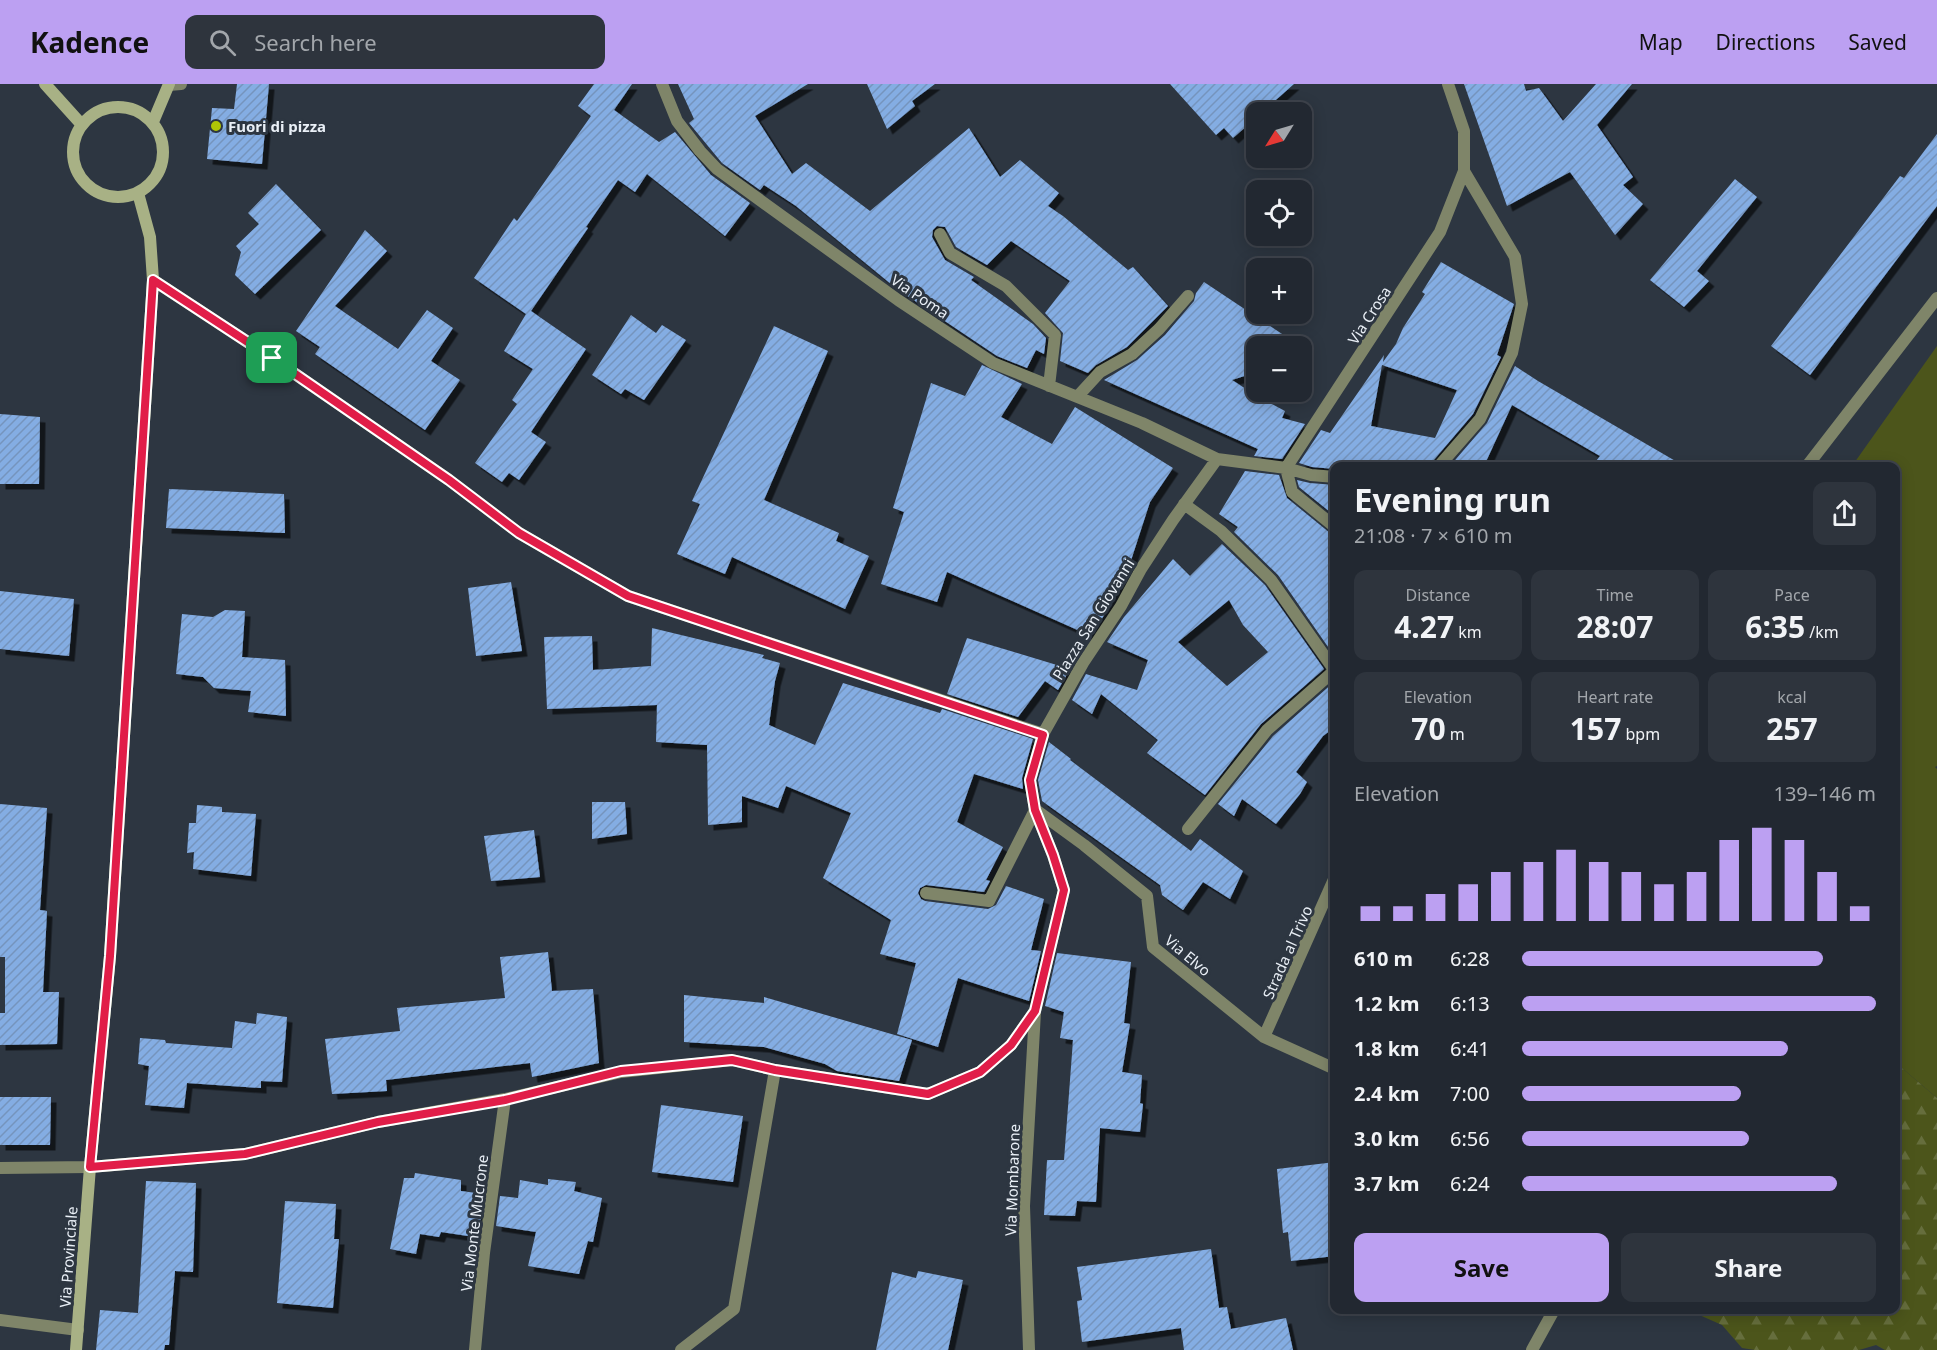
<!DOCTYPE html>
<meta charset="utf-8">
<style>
body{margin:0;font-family:"Noto Sans",sans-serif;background:#2e343d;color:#f1f3f6;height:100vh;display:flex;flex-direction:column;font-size:22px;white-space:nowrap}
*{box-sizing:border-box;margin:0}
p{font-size:20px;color:#a2a6ab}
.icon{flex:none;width:33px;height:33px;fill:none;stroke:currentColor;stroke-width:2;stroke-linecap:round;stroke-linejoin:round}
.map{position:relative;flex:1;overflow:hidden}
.sheet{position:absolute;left:1330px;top:378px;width:570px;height:852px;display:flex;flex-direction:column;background:#222831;border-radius:12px;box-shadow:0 3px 15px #0003,0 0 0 2px #3f444d}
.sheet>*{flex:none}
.needle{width:39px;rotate:233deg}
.fabs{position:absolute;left:1246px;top:18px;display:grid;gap:12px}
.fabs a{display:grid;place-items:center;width:66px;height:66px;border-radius:12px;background:#222831;box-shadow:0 3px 15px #0003,0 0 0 2px #3f444d;font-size:30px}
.pin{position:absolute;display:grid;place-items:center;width:51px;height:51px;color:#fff;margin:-26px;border-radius:12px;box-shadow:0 3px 9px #0006}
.round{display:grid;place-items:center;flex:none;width:63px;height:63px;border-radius:12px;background:#2e343d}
.overview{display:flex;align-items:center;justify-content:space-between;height:102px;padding:0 24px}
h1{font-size:33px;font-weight:700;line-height:45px}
.stats{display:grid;grid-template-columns:repeat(3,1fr);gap:9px;height:102px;padding:6px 24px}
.stats div{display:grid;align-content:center;border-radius:12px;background:#2e343d;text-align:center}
.stats b{font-size:30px;font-weight:700}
.stats small{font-size:16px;font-weight:400}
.stats p{font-size:16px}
.chart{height:168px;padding:12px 24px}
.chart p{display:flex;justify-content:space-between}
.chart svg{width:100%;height:108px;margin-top:6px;stroke:#bca0f2;stroke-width:6}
.primary-button{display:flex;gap:12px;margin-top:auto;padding:12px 24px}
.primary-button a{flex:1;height:69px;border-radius:12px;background:#bca0f2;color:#111;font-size:24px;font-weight:700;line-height:69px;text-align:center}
.primary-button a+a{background:#2e343d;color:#f1f3f6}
ul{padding:0 24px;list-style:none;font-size:20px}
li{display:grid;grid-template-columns:96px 72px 1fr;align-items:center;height:45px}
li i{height:15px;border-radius:8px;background:#bca0f2}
header{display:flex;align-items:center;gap:36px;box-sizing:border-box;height:84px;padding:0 30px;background:#bca0f2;color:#111}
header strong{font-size:28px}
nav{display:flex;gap:33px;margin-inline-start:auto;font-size:21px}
.search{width:420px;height:54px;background:#2e343d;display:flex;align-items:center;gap:15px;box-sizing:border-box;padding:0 21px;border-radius:12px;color:#a2a6ab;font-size:22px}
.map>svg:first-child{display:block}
</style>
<header>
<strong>Kadence</strong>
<div class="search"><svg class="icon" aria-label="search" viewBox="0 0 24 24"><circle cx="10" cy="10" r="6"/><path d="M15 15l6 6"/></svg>Search here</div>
<nav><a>Map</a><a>Directions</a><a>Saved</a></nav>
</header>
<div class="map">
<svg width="1937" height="1266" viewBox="0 0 1937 1266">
<defs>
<pattern id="forest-firs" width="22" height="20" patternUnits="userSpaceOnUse" patternTransform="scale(1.5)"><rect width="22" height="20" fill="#4c551b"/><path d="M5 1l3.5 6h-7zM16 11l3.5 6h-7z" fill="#666e3d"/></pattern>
<pattern id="building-hatch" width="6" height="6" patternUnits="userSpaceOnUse" patternTransform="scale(1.5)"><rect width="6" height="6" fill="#84ade3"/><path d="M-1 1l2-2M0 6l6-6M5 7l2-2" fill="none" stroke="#7494bd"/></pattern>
<filter id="shadow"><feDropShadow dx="5.5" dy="5.5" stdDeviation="0" flood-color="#0009"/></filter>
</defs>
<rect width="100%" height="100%" fill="#2d3641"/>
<path fill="#4c551b" d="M 1937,262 L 1937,682 L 1935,683 L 1937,685 L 1937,1014 L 1896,979 L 1896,382 L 1852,382 Z"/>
<path fill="url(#forest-firs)" d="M 1896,979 L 1937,1014 L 1937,1266 L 1885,1266 L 1876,1261 L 1859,1266 L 1755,1266 L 1742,1264 L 1722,1241 L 1688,1226 L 1896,1226 Z"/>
<path fill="url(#building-hatch)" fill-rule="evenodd" filter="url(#shadow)" d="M 237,0 L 269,0 L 262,80 L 207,75 L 212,24 L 234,25 Z
M 594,0 L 632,0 L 614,26 L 659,58 L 675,48 L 711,91 L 750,119 L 725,152 L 647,90 L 635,108 L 618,96 L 586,143 L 588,144 L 531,227 L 586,265 L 531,348 L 546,358 L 519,396 L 509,389 L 502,398 L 475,379 L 517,320 L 512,316 L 533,285 L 504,267 L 526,230 L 474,194 L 514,134 L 517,137 L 591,32 L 578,22 Z
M 678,0 L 808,0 L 755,32 L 792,90 L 806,79 L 870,127 L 969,44 L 1000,93 L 1020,76 L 1059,109 L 1048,122 L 1063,132 L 1128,186 L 1133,183 L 1168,222 L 1127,263 L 1096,281 L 1088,289 L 1060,277 L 1063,249 L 1045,229 L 1070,197 L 1011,157 L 987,181 L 956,163 L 945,143 L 937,142 L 933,146 L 932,153 L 945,176 L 974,193 L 971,196 L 1033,240 L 1046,254 L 1044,270 L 1036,266 L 1027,284 L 997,272 L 897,205 L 796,122 L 764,101 L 760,106 L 722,79 L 689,39 L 694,35 Z
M 867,0 L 935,0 L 912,17 L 915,22 L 887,45 Z
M 1170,0 L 1294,0 L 1262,28 L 1257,28 L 1257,33 L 1233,54 L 1224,44 L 1216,51 Z
M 1464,0 L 1524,0 L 1526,7 L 1539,4 L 1563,37 L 1596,0 L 1632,0 L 1597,41 L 1633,93 L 1623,101 L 1643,120 L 1615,151 L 1570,88 L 1507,122 Z
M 1937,50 L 1937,122 L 1810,291 L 1771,262 L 1900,92 L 1904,94 Z
M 1735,95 L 1757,113 L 1697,187 L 1709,197 L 1684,223 L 1650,196 Z
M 276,100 L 321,146 L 255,210 L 235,191 L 241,168 L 236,162 L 259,140 L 248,129 Z
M 365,146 L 387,167 L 335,222 L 398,265 L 427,226 L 453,244 L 431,277 L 460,296 L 425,346 L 315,270 L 320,263 L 296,247 Z
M 1441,178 L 1514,220 L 1497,271 L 1501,273 L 1473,330 L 1433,377 L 1431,382 L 1335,382 L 1335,385 L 1312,383 L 1299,379 L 1321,346 L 1330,349 L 1384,271 L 1383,278 L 1396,260 L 1403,244 L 1425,210 L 1422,208 ZM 1382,281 L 1457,306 L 1435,354 L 1371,342 Z
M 1204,198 L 1300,262 L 1257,262 L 1257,288 L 1232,296 L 1257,312 L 1285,327 L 1282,334 L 1305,340 L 1282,375 L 1254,372 L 1258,365 L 1104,296 L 1137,276 L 1165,251 L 1194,217 L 1196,209 Z
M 631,231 L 656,249 L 662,241 L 686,256 L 644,316 L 625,305 L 621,310 L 592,291 Z
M 774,242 L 828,267 L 764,416 L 839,449 L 836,457 L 869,472 L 845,525 L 732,473 L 725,490 L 677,470 L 700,420 L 692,417 Z
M 982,281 L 1022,300 L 1001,333 L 1052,360 L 1075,323 L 1173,384 L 1150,418 L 1123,501 L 1091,552 L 947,488 L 937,518 L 881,500 L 904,428 L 893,424 L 931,299 L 965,312 Z
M 1515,282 L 1538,297 L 1684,382 L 1592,382 L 1600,372 L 1512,321 L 1484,382 L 1450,382 L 1487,339 Z
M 0,330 L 40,333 L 39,400 L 0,400 Z
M 1245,387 L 1279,391 L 1287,414 L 1330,449 L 1335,451 L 1335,573 L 1278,491 L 1234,448 L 1238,443 L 1219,430 Z
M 1297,396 L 1310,399 L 1335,401 L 1335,432 L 1299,403 Z
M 169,405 L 284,410 L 285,449 L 166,444 Z
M 1222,460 L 1265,501 L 1324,585 L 1261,640 L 1205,711 L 1147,669 L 1158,656 L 1101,610 L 1092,630 L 1072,616 L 1086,590 L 1137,606 L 1148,576 L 1107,558 L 1124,533 L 1173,475 L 1190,492 ZM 1229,516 L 1243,541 L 1268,568 L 1227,602 L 1178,558 Z
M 511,498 L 522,567 L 476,572 L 468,504 Z
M 0,507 L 74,515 L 69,572 L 0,565 Z
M 225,526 L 245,527 L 242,573 L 285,576 L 286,632 L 248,628 L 251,607 L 214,604 L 203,593 L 176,590 L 182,530 L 213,533 Z
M 652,544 L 764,571 L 762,574 L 780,579 L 775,597 L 769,641 L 815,661 L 843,599 L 940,629 L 942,625 L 1033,655 L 1022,694 L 1023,705 L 974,690 L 957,738 L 1003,763 L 986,796 L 990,797 L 984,808 L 926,801 L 920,804 L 918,809 L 921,815 L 925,817 L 988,825 L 996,821 L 1006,802 L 1044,815 L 1031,866 L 1041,867 L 1029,917 L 958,894 L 938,963 L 897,950 L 916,879 L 880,870 L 891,836 L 823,794 L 851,729 L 786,702 L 778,724 L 742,712 L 742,738 L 708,741 L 707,661 L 656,658 L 657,621 L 547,625 L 544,553 L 592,552 L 593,586 L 651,582 Z
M 967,554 L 1014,568 L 1070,585 L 1058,606 L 1045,597 L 1018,633 L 947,610 Z
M 1335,597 L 1335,643 L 1323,652 L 1296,688 L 1307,698 L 1300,710 L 1276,740 L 1242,715 L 1234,732 L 1218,720 L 1273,652 Z
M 1049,658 L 1071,675 L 1070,676 L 1191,767 L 1200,755 L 1243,787 L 1230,815 L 1203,798 L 1183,826 L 1162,811 L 1160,801 L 1042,717 L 1038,696 Z
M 592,718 L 625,718 L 627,750 L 592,755 Z
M 0,720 L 47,724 L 40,826 L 47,827 L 43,908 L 59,908 L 57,960 L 0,961 L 0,929 L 5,929 L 5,873 L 0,873 Z
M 197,721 L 222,723 L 222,728 L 256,730 L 251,792 L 193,785 L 194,768 L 187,769 L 189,739 L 196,739 Z
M 534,746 L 540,793 L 491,797 L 484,752 Z
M 548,868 L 552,907 L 593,905 L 599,979 L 532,993 L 530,979 L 386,996 L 387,1007 L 332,1010 L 325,955 L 400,947 L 397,924 L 505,914 L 500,873 Z
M 1057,869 L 1131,878 L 1124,939 L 1130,940 L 1122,988 L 1142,991 L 1140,1019 L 1143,1020 L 1140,1048 L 1100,1044 L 1096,1118 L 1077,1117 L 1075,1132 L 1044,1131 L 1047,1076 L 1064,1076 L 1073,956 L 1060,954 L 1064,928 L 1045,922 Z
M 684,911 L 764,919 L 764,913 L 912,956 L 899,997 L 837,987 L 825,980 L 764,963 L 684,958 Z
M 257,929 L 287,933 L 282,998 L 261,997 L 261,1004 L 187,999 L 184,1024 L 145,1021 L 149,982 L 138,980 L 140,954 L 165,956 L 166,959 L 232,964 L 235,937 L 256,940 Z
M 0,1013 L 51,1013 L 50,1061 L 0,1061 Z
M 661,1021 L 743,1032 L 733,1098 L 652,1088 Z
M 1335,1078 L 1335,1172 L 1291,1177 L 1288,1148 L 1283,1149 L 1277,1085 Z
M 415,1089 L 461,1096 L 461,1107 L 484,1110 L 480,1140 L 471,1138 L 468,1152 L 441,1148 L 439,1153 L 420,1150 L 416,1170 L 390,1165 L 404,1094 L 414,1094 Z
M 548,1095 L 576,1098 L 574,1107 L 602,1114 L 593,1158 L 588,1157 L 579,1190 L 528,1182 L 536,1148 L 496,1142 L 500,1112 L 518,1114 L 520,1096 L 548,1101 Z
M 146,1097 L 196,1099 L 193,1188 L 175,1187 L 169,1261 L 165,1261 L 164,1266 L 96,1266 L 100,1226 L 138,1229 Z
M 285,1117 L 336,1120 L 334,1155 L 339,1155 L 333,1224 L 277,1219 Z
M 1211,1165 L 1219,1224 L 1227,1223 L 1231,1245 L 1286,1234 L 1293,1266 L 1184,1266 L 1181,1244 L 1082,1258 L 1077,1217 L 1082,1216 L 1077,1183 Z
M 918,1187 L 963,1196 L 948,1266 L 876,1266 L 892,1188 L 916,1194 Z"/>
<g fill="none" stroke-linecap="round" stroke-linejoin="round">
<path stroke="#7f8569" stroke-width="12" d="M 1807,382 L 1937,214
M 0,1236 L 78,1246
M 1532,1266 L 1554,1226"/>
<path stroke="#7f8569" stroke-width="12" d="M 662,0 L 677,37 L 700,67 L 717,85 L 898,216 L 993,279 L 1142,339 L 1217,375 L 1286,384 L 1440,148 L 1464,87 L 1464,47 L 1448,0
M 169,1 L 181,0
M 940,150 L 950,169 L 1006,202 L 1055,251 L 1049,302
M 153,196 L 272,274 L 449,396 L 519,449 L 628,512 L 1043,650
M 1078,312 L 1100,288 L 1132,270 L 1159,245 L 1188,212
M 1439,382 L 1480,335 L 1512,269 L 1522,220 L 1515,173 L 1464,87
M 1286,384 L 1292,408 L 1335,443
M 1286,384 L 1311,391 L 1335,393
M 1184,420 L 1221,447 L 1271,496 L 1335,587
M 1036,726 L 1084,761 L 1147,812 L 1153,863 L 1264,953 L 1335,985
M 1188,745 L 1267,646 L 1335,586
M 926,809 L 989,817 L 1035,726
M 1264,953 L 1335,793
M 0,1084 L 90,1083 L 245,1070 L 378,1038 L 505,1015 L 621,988 L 732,976 L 775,986 L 928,1010 L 980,988 L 1011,961 L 1035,927 L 1064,806 L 1053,771 L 1035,726 L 1030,696 L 1043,650 L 1083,579 L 1121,522 L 1141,485 L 1173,436 L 1217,375
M 475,1266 L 484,1169 L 505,1015
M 681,1266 L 734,1225 L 775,986
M 1029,1266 L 1024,1122 L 1035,928"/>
<path stroke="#a8b185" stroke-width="12" d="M 45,0 L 82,41
M73 68a45 45 0 1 1 90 0a45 45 0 1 1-90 0Z
M 153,38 L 169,0
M 76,1266 L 90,1083 L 110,872 L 153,196 L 150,153 L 138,109"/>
</g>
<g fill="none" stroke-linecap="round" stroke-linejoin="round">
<g stroke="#fff" stroke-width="12">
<path id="route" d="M 153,196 L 272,274 L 449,396 L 519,449 L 628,512 L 1043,651 L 1030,696 L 1035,726 L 1053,771 L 1064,806 L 1035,927 L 1011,961 L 980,988 L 928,1010 L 775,986 L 732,976 L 642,985 L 621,987 L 505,1016 L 378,1038 L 245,1070 L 90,1083 L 110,872 Z"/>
</g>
<use href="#route" stroke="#e11d48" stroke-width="8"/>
</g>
<circle fill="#afc506" stroke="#2d3641" stroke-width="2" cx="216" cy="42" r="6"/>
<g text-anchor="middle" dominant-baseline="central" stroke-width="6" stroke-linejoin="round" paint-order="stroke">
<g font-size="15" font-weight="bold" fill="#e9eff6" stroke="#2d3641" text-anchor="start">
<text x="228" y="42">Fuori di pizza</text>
</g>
<g font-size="15" fill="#e9eff6" stroke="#2d3641">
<text transform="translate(920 212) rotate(34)">Via Poma</text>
<text transform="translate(1369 231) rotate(-57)">Via Crosa</text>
<text transform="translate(1093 535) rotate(-58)">Piazza San Giovanni</text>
<text transform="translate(1287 868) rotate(-66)">Strada al Trivo</text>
<text transform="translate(1188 871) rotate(40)">Via Elvo</text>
<text transform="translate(1012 1096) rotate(-88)">Via Mombarone</text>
<text transform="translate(474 1139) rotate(-83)">Via Monte Mucrone</text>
<text transform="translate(68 1173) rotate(-86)">Via Provinciale</text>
</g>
</g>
</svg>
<div class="fabs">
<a><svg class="needle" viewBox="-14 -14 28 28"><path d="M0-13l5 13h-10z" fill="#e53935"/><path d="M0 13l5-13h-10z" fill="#a2a6ab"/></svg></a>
<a><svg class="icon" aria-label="locate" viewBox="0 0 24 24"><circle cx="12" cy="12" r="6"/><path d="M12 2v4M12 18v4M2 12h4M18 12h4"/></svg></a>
<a>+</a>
<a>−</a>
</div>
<div class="pin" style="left:272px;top:274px;background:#1e9e55"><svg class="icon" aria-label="arrive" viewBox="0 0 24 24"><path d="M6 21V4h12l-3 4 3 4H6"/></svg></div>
<section class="sheet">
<div class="overview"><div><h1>Evening run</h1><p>21:08 · 7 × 610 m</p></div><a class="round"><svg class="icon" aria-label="share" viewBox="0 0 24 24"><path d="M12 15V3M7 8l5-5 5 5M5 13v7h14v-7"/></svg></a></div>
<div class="stats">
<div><p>Distance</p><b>4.27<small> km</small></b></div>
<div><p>Time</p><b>28:07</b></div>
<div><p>Pace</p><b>6:35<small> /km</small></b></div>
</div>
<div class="stats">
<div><p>Elevation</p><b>70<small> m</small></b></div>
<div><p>Heart rate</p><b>157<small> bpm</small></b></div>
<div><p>kcal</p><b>257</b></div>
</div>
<div class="chart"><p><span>Elevation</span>139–146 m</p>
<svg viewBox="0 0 160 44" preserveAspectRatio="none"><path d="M5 44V38M15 44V38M25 44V33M35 44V29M45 44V24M55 44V20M65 44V15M75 44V20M85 44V24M95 44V29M105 44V24M115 44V11M125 44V6M135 44V11M145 44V24M155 44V38"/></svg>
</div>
<ul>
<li><b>610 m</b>6:28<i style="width:85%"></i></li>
<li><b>1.2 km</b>6:13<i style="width:100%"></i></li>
<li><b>1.8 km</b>6:41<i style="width:75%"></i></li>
<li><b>2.4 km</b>7:00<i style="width:62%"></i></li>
<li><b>3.0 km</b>6:56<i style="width:64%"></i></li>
<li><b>3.7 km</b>6:24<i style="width:89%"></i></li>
</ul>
<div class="primary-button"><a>Save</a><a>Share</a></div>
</section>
</div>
